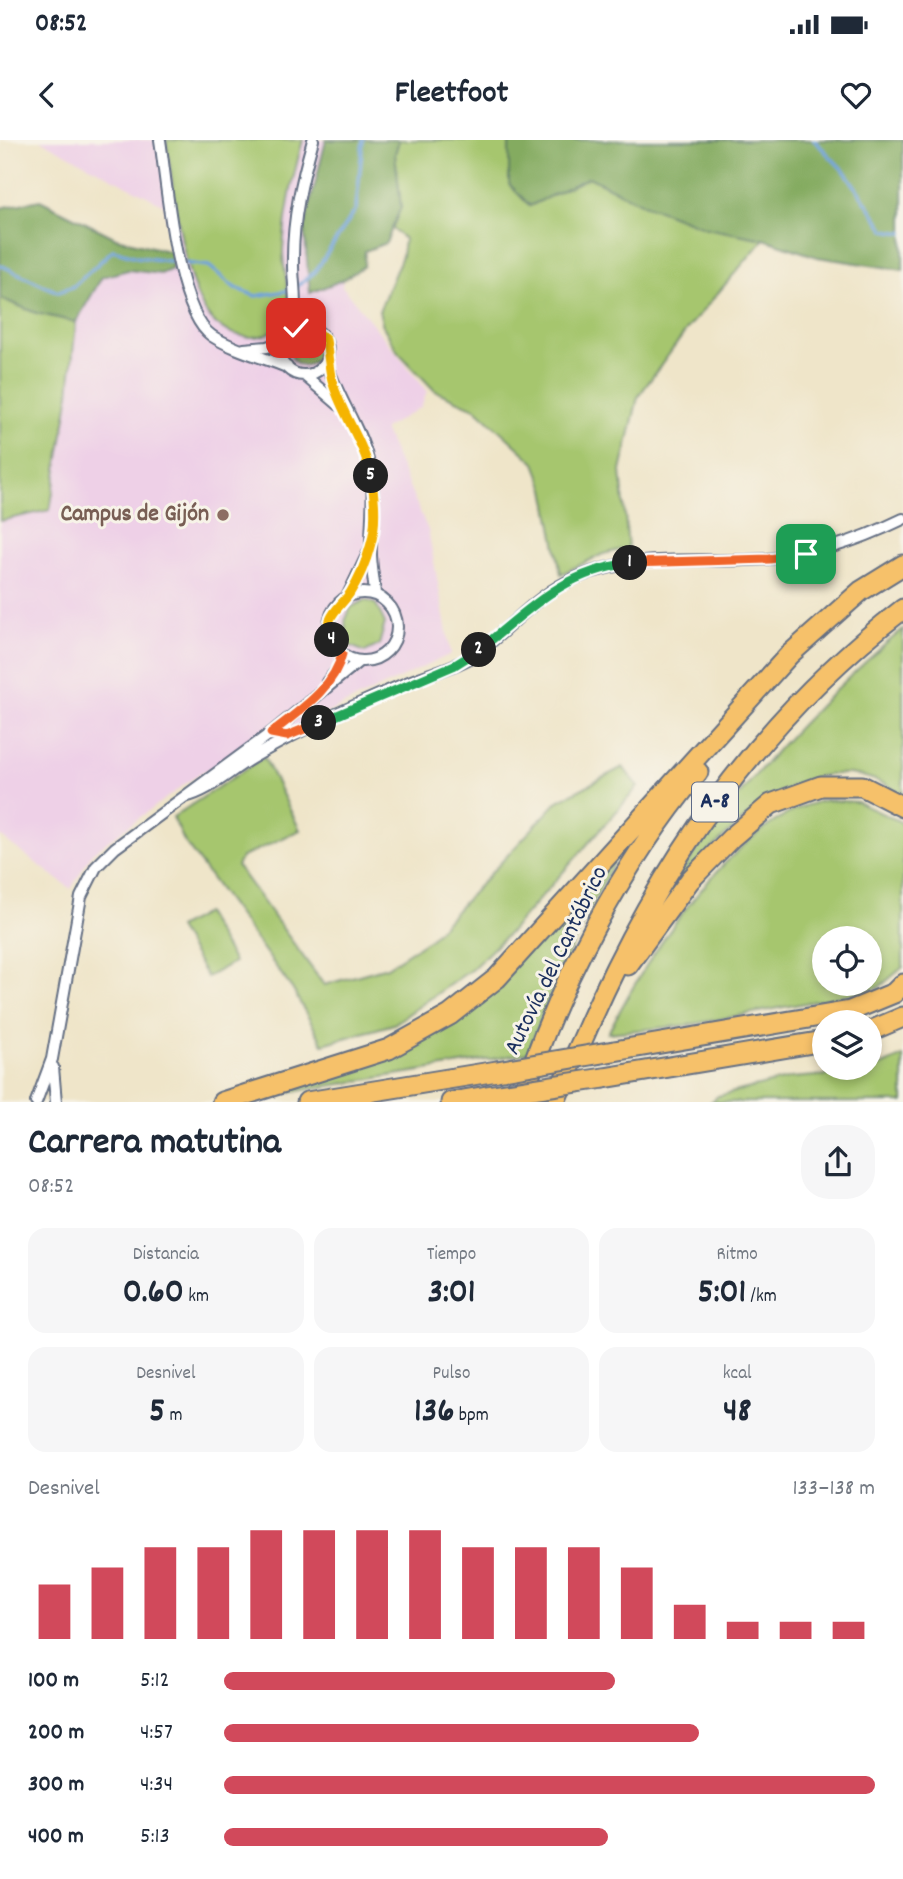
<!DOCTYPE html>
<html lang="es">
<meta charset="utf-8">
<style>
body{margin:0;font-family:Dekko,sans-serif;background:#f6f6f7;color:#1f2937;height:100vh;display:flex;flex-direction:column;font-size:26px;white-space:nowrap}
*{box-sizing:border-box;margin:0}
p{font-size:23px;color:#747a83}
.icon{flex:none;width:38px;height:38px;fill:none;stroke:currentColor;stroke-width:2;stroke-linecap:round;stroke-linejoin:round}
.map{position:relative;height:962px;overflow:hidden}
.side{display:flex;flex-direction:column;background:#fff;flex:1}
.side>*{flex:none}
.buttons{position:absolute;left:812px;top:786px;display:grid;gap:14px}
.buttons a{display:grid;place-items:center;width:70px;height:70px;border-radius:50%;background:#fff;box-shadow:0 4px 10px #0003;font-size:35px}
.pin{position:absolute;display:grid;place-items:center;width:60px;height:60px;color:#fff;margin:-30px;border-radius:14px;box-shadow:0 4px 10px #0006}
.km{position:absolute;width:35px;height:35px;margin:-18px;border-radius:50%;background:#222;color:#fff;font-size:19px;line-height:35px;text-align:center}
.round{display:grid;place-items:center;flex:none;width:74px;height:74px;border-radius:28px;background:#f6f6f7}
.headline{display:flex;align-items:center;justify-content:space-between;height:119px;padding:0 28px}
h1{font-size:38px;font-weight:700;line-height:52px}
.stats{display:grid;grid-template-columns:repeat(3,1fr);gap:10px;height:119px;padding:7px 28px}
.stats div{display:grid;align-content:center;border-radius:18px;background:#f6f6f7;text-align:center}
.stats b{font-size:35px;font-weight:700}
.stats small{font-size:19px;font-weight:400}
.stats p{font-size:19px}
.chart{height:196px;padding:14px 28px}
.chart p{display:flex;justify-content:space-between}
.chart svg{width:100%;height:126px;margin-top:7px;stroke:#d1495b;stroke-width:6}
ul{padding:0 28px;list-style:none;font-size:23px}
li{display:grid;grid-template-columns:112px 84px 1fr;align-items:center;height:52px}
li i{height:18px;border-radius:9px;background:#d1495b}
.status{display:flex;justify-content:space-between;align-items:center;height:49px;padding:0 35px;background:#fff;direction:ltr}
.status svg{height:19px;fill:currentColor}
header{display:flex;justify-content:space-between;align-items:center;height:91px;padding:0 28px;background:#fff;font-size:32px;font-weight:700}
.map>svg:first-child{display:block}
</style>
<div class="status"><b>08:52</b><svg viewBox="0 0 49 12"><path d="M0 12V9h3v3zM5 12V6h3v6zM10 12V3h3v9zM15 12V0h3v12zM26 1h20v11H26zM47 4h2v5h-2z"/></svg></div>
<header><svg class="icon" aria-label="back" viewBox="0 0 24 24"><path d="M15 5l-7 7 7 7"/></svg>Fleetfoot<svg class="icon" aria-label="heart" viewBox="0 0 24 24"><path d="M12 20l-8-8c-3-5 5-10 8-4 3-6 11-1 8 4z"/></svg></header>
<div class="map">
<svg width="903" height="962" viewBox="0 0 903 962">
<rect width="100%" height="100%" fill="#f7f3e8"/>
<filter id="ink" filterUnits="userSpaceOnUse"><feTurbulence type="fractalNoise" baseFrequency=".0143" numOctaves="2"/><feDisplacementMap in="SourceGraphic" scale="14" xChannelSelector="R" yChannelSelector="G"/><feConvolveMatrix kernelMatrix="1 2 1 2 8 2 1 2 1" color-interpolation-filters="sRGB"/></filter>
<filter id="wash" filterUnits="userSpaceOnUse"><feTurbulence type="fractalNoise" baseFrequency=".00686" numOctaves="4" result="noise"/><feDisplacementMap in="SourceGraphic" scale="28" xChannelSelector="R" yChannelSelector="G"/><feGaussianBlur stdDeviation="1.57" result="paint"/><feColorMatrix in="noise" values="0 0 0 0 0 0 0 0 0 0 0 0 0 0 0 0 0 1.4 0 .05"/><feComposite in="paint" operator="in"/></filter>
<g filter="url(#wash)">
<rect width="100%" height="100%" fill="#efe5c9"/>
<path fill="#eed0e7" d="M 40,0 L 472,0 L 353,84 L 342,146 L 427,251 L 421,267 L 384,289 L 428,390 L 451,514 L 200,633 L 92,713 L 71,749 L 0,696 L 0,381 L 50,369 L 68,265 L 79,158 L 106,114 L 172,123 L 164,65 Z"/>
<path fill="#a6c66e" stroke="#607a66" stroke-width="2" fill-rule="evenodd" d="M 166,0 L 303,0 C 293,36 285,72 283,110 C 282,130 293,155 286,173 C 279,189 267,198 249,197 C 231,195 215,187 205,171 C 182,135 173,44 166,0 Z
M 399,0 L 509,0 L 509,44 L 530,66 L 589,37 C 650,68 697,86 764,99 L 688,188 L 638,257 L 621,331 L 628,408 L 603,414 L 561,434 L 545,349 L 535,323 L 475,268 L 435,251 L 398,212 L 383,186 L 379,171 L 402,116 L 404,99 L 392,88 L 401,67 L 395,14 Z
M 0,158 L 36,173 L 76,182 L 68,265 L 50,370 L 0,381 Z
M291 212a13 13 0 1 1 26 0a13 13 0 1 1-26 0Z
M 365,460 L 376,464 L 385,483 L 379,505 L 365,512 L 348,505 L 345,481 L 351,467 Z
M 903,489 L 903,655 C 814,593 742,680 683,737 L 677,739 C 740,644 816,563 903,489 Z
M 264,617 L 300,690 L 242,717 L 237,726 L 324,845 L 387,827 L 430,799 L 558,661 L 623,627 L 638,647 L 511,791 L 472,829 L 394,884 L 323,904 L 293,850 L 184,701 L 173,677 Z
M 826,660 L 857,662 L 899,681 L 903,686 L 903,827 L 878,848 L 848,855 L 688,885 L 608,893 C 648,815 735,677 826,660 ZM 824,798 L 870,798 L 870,844 L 824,844 Z
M 624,705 C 586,772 554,840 528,913 L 274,955 L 468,869 Z
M 205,773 L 234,822 L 207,837 L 178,788 Z
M 903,916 L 903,962 L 711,962 L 718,956 L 791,938 L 867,932 Z"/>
<path fill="#84ab61" stroke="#506d60" stroke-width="2" d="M 326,0 L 399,0 L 395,14 L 401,67 L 386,103 L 365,111 L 364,126 L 342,140 L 310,153 L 304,88 Z
M 509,0 L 903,0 L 903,130 L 817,117 L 764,99 L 706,88 L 643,64 L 589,37 L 530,66 L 509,44 Z
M 40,60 L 116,98 L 172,112 L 172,129 L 161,134 L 128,130 L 102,137 L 76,182 L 36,173 L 0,158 L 0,68 Z"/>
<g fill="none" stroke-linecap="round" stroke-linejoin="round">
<path stroke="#70a3dc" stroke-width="3.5" d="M 814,0 L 846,33 L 885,90 L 903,93
M 0,125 L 58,152 L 74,146 L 113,110 L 137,117 L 209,126 L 235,148 L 256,156 L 292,150 L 315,132 L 356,69 L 363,0"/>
</g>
</g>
<g filter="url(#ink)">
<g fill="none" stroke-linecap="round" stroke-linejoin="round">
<g stroke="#656f83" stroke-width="14">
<path id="street" d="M 160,0 C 167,44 176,172 212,196 C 234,210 262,217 287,227
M280 211a24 24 0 1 1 48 0a24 24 0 1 1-48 0Z
M 289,193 C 300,167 292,145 293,118 C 293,77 302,39 313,0
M 244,209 L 267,207 L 282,202
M 326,221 C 336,256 359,285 368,320 C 376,350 371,376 371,406 C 370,422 374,438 375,454
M 304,235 L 339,265
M329 487a34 34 0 1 1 68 0a34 34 0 1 1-68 0Z
M 348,455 L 370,409
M 327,542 L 339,528 L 342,514
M 184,657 C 210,651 228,632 252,618 C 302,588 356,565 409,542 C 430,533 454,528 473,516 C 510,490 535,454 578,437 C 637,412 704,424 767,419 C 815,416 860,400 903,379
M 53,927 L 56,962
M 36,962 L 52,919 L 81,757 L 96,727 L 115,708 L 271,593 L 358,522"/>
</g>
<g stroke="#656f83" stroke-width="23">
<path id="highway" d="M 628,825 L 690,740 L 731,698 L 771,664 L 821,646 L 862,646 L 903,667
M 870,891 L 903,877
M 614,911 L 850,871 L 894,853 L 903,844
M 604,938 L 824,901
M 222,962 L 389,909 L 450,875 L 497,838 L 789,515 L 861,451 L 903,425
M 307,962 L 497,931
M 451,962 L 487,956
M 521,962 C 554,850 623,722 698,632
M 555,962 C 564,938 575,917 585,894 C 657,727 757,581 903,469"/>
</g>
<use href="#street" stroke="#fff" stroke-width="10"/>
<use href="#highway" stroke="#f6c16b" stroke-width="19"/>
<g stroke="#656f83" stroke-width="23" stroke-linecap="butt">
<path id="highway-bridge" d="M 497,931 L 614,911
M 487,956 L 604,938"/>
</g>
<use href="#highway-bridge" stroke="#f6c16b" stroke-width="19"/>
</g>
</g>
<g fill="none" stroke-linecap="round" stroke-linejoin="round" filter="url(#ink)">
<g stroke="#fff" stroke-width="14">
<path id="split-1" d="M 630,423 L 769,419 L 806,414"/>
</g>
<g stroke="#fff" stroke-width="14">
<path id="split-2" d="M 479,510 C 529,470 562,432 630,423"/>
</g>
<g stroke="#fff" stroke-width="14">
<path id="split-3" d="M 319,583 L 455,525 L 479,510"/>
</g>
<g stroke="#fff" stroke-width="14">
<path id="split-4" d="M 319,583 L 287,596 L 271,593 C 297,572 334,549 342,514 L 332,500"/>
</g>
<g stroke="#fff" stroke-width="14">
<path id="split-5" d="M 332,500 C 321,478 340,468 350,453 C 358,440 366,422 370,407 C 377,385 375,358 371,336"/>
</g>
<g stroke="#fff" stroke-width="14">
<path id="split-6" d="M 296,188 L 312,188 L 326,200 C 329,216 328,228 333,244 C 343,276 364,302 371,336"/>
</g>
<use href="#split-1" stroke="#f0652b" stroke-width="9"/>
<use href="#split-2" stroke="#22a559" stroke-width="9"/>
<use href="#split-3" stroke="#22a559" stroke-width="9"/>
<use href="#split-4" stroke="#f0652b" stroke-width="9"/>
<use href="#split-5" stroke="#f5b400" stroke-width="9"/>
<use href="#split-6" stroke="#f5b400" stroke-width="9"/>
</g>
<circle fill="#8d6e63" stroke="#f7f3e8" stroke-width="2.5" cx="223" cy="375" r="7"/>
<g text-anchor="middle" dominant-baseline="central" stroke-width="6" stroke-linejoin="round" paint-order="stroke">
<rect fill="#f7f3e8" stroke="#5d6a87" stroke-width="2" x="692" y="642.5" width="46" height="39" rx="5"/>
<g font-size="23" font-weight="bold" fill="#1b2f5e">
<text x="715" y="662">A-8</text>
</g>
<g font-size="24" font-weight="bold" fill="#785e54" stroke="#f7f3e8" text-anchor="end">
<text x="209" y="375">Campus de Gijón</text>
</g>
<g font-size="24" fill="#1b2f5e" stroke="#f7f3e8">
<text transform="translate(557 821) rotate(-64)">Autovía del Cantábrico</text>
</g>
</g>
</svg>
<div class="buttons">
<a><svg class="icon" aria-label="locate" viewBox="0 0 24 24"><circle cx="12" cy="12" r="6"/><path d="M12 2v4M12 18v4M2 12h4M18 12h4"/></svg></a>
<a><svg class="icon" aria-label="layers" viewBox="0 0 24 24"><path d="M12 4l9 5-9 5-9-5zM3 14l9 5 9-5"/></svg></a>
</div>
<div class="pin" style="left:806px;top:414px;background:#1e9e55"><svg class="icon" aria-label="arrive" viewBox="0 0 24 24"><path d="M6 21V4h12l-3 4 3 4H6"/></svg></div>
<div class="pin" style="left:296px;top:188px;background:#d93025"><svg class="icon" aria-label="check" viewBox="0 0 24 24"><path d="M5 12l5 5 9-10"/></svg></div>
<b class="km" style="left:630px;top:423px">1</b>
<b class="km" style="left:479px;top:510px">2</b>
<b class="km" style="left:319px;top:583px">3</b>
<b class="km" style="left:332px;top:500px">4</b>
<b class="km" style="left:371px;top:336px">5</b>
</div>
<section class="side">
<div class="headline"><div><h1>Carrera matutina</h1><p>08:52</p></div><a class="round"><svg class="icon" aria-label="share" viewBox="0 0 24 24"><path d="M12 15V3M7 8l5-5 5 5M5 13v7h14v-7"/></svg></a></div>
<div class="stats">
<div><p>Distancia</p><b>0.60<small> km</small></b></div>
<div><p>Tiempo</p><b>3:01</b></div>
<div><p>Ritmo</p><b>5:01<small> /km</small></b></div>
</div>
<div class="stats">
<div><p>Desnivel</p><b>5<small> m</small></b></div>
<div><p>Pulso</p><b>136<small> bpm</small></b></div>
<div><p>kcal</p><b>48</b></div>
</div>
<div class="chart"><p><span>Desnivel</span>133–138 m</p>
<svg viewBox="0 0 160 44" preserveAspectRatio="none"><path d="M5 44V25M15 44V19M25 44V12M35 44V12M45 44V6M55 44V6M65 44V6M75 44V6M85 44V12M95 44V12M105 44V12M115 44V19M125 44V32M135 44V38M145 44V38M155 44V38"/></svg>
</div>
<ul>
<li><b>100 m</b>5:12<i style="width:60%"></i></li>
<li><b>200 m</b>4:57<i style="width:73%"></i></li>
<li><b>300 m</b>4:34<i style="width:100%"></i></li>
<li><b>400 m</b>5:13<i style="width:59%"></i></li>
</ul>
</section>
